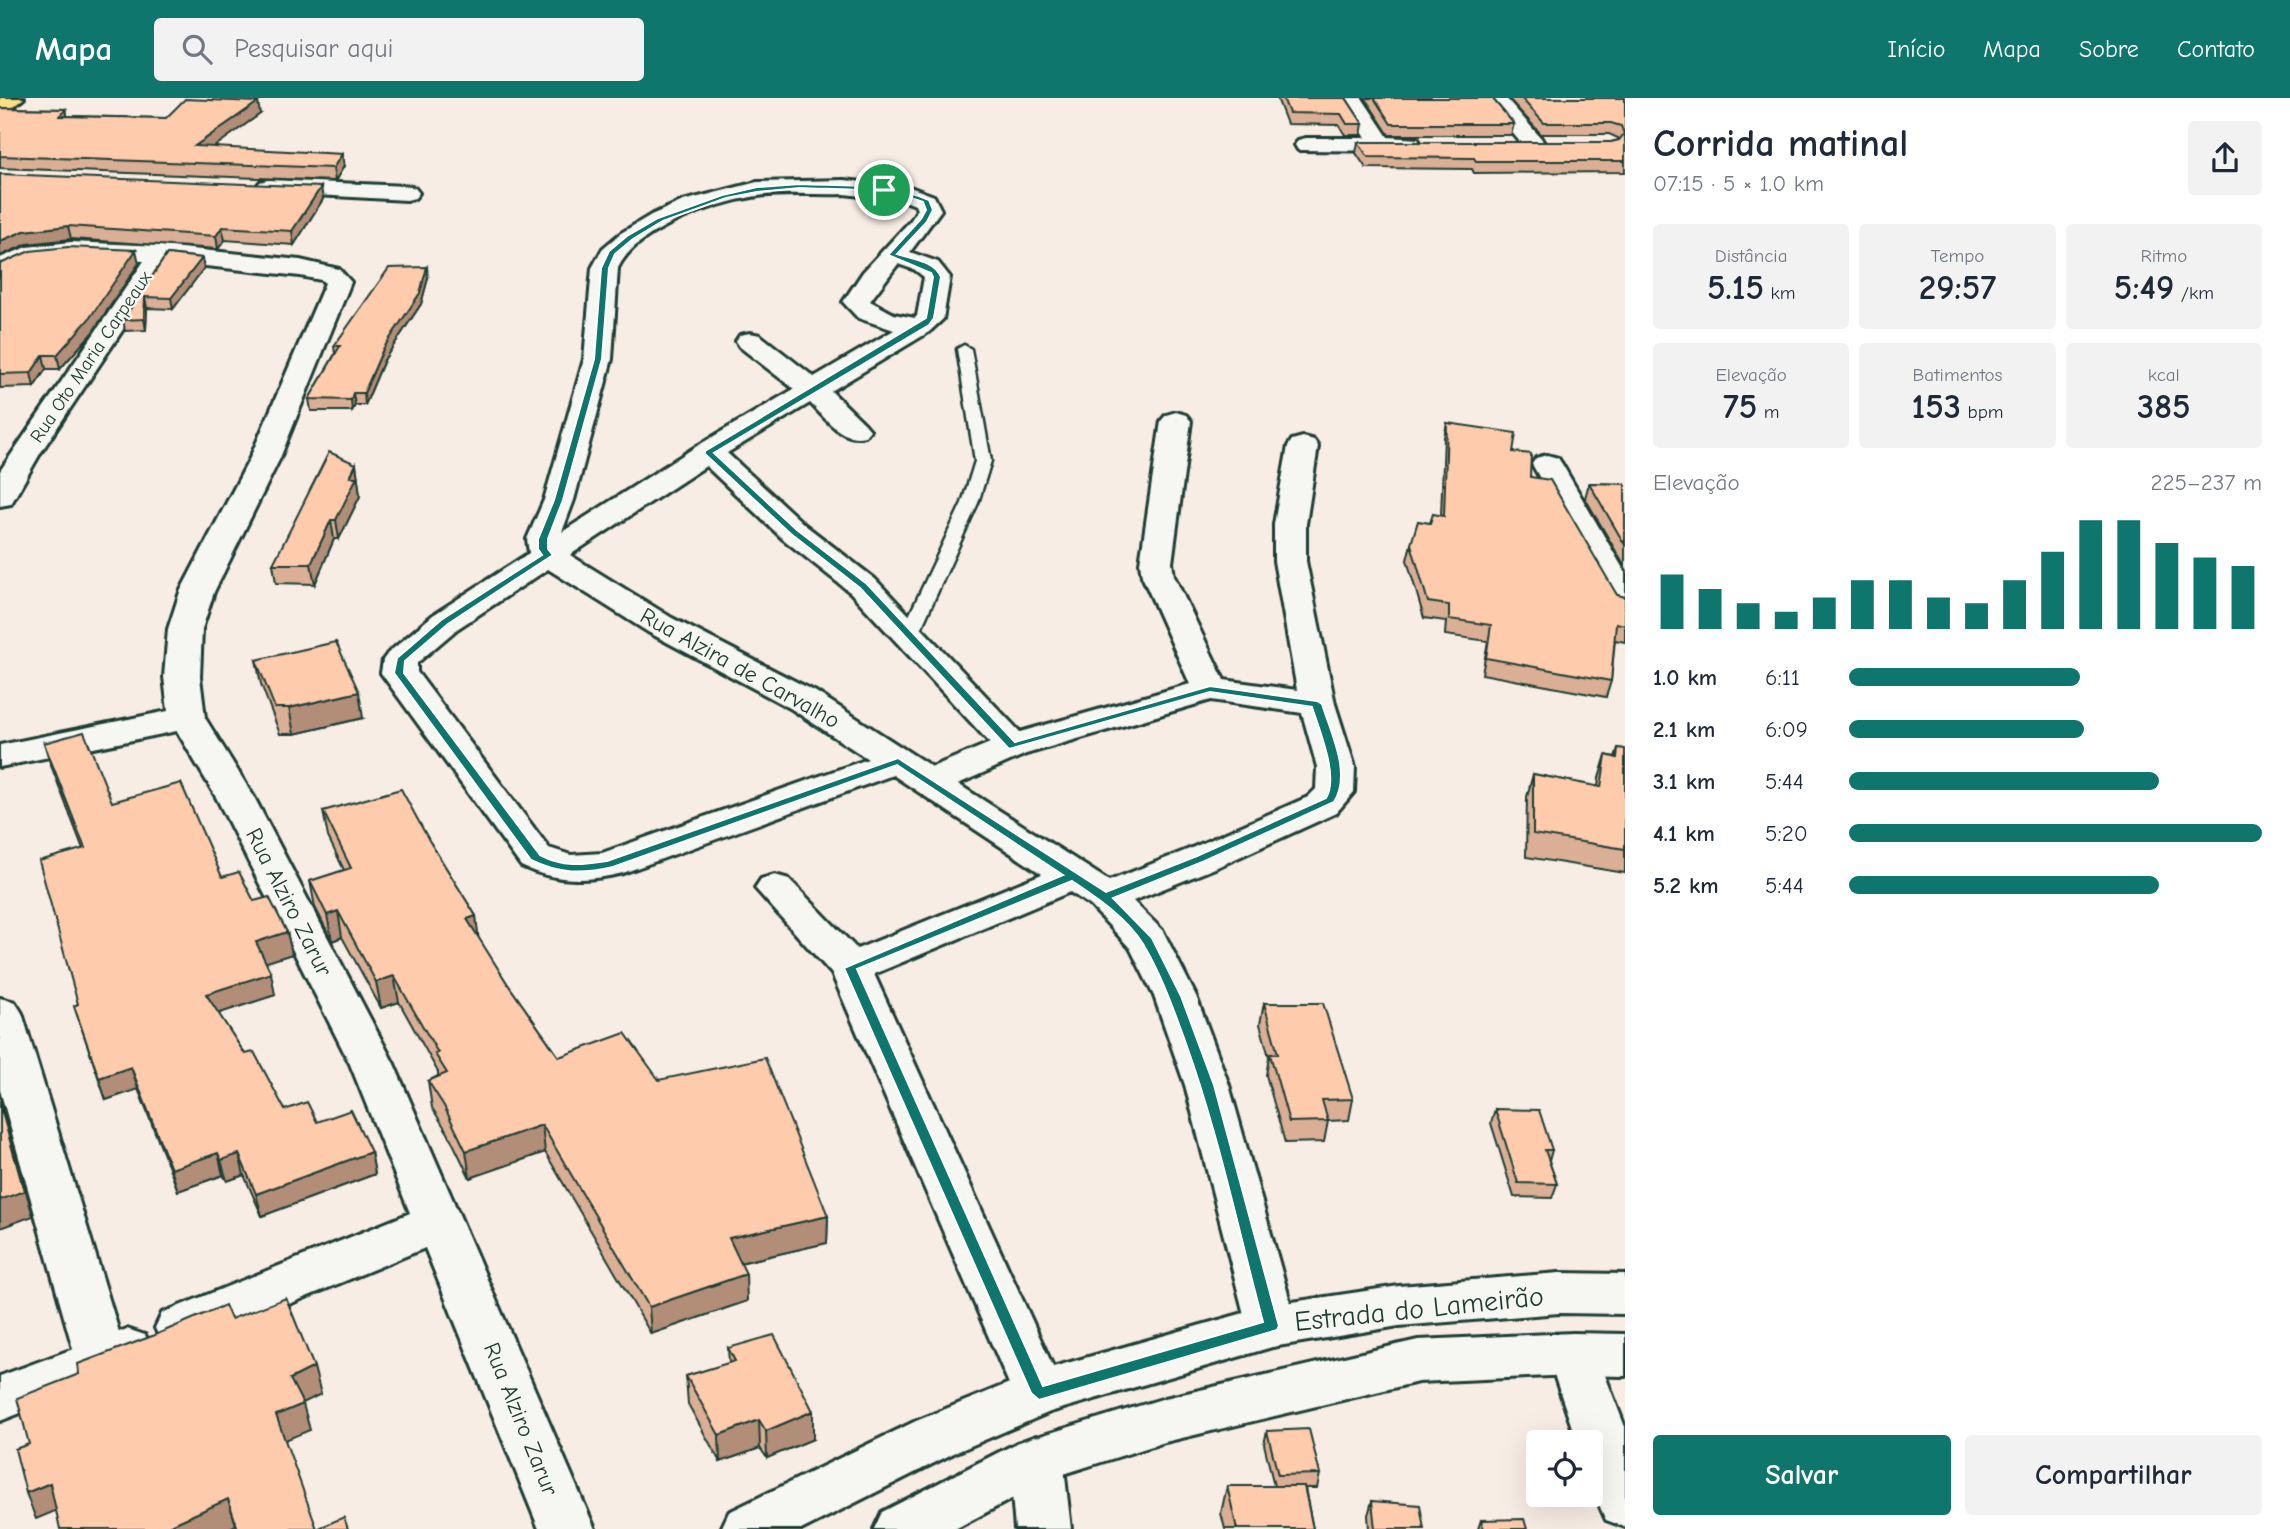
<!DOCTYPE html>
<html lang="pt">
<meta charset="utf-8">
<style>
body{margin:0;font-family:"Comic Neue",sans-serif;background:#f2f2f3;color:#1f2937;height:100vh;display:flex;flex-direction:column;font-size:26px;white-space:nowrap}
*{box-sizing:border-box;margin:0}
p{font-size:23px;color:#747a83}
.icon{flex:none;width:38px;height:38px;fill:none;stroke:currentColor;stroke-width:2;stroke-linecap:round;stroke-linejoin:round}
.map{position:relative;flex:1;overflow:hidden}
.sheet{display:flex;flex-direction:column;background:#fff;width:665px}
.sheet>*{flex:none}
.buttons{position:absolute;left:1526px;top:1332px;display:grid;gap:14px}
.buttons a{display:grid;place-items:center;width:77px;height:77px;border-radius:7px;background:#fff;box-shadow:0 7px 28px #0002;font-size:35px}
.pin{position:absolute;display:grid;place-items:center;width:60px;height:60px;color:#fff;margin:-30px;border:4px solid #fff;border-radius:50%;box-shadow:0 2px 7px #0007}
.round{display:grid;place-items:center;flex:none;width:74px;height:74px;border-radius:7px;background:#f2f2f3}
.head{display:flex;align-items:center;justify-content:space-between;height:119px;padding:0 28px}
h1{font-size:38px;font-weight:600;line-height:52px}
.metrics{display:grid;grid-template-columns:repeat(3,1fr);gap:10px;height:119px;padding:7px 28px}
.metrics div{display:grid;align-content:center;border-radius:7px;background:#f2f2f3;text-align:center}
.metrics b{font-size:35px;font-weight:600}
.metrics small{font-size:19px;font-weight:400}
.metrics p{font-size:19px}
.chart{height:196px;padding:14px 28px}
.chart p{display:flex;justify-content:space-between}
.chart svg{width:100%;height:126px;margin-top:7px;stroke:#0f766e;stroke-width:6}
.action{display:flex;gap:14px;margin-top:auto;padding:14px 28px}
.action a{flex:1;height:80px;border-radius:7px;background:#0f766e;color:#fff;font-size:28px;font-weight:600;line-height:80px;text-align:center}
.action a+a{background:#f2f2f3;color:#1f2937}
ul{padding:0 28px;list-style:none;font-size:23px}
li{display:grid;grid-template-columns:112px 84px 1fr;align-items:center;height:52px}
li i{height:18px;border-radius:9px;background:#0f766e}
header{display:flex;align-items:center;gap:42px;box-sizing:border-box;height:98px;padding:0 35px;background:#0f766e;color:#fff}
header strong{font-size:33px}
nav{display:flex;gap:38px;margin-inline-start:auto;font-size:24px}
.search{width:490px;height:63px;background:#f2f2f3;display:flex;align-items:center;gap:18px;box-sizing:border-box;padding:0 24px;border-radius:7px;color:#747a83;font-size:26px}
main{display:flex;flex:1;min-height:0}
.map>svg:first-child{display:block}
</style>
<header>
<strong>Mapa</strong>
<div class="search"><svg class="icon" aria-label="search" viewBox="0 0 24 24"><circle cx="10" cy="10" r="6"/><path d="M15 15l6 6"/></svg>Pesquisar aqui</div>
<nav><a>Início</a><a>Mapa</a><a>Sobre</a><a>Contato</a></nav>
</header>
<main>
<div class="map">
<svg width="1625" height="1431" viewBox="0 0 1625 1431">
<rect width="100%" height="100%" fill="#f8ede4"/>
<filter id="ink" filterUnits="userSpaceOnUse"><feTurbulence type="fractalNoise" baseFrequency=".0143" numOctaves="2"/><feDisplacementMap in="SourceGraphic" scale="14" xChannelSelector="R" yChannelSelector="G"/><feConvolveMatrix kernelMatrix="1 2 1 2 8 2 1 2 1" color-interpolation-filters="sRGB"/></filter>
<g filter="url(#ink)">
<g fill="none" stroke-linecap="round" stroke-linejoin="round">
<g stroke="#1f3d34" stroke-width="5">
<path id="service" d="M 964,247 L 971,251 L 991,363 L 978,405 L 919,535 L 910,540 L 901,535 L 962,405 L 975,363 L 957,251 Z"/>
</g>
<g stroke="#1f3d34" stroke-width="6">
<path id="minor" d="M 1340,0 L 1362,0 L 1388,39 L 1418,41 L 1421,46 L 1418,51 L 1410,53 L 1298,52 L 1295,47 L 1298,42 L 1306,40 L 1366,40 Z
M 1484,0 L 1506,0 L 1541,40 L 1544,45 L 1541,50 L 1525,50 Z
M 268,82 L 407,88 L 415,90 L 419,95 L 415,100 L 407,102 L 260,94 L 256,89 L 260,84 Z
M 844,82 L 910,89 L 934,98 L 941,112 L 910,154 L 938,164 L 950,179 L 943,221 L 929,234 L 831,293 L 865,326 L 870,332 L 865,338 C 841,344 827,321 810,305 L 727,355 L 805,427 L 875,481 L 1020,634 L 1190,586 L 1142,478 L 1140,465 L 1161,323 L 1166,317 L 1176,314 L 1186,317 L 1191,323 L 1172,465 L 1174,478 L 1224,582 L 1297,592 L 1274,463 L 1274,426 L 1288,348 L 1292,342 L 1303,339 L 1314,342 L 1318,348 L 1306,426 L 1306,463 L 1335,606 L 1355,669 L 1354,694 L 1336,715 L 1215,770 L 1133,803 L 1163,833 L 1196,898 L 1229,987 L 1297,1228 L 1290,1243 L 1272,1249 L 1254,1243 L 1247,1228 L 1185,987 L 1154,898 L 1130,850 L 1091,808 L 1070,794 L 874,876 L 1065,1295 L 1058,1311 L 1039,1317 L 1020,1311 L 1013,1295 L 832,876 L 755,790 L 761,781 L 775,777 L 789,781 L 857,851 L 1042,776 L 893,677 L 623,775 C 587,784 555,784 521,768 L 381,575 L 383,562 L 388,555 L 433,517 L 529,455 L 527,441 L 544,402 L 584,261 L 592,170 L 603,150 L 621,135 L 651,117 L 683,103 L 757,84 ZM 844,96 L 905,103 L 915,107 L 917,112 L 911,122 L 863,174 L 843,204 L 858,220 L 894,232 L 814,279 L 760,237 L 750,235 L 740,237 L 736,243 L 740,249 L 794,291 L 697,348 L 562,434 L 574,402 L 612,261 L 618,170 C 636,131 717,104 758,98 C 786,94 816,97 844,96 ZM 898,166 L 915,172 L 924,179 L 917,218 L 915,220 L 894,216 L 870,203 ZM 706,368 L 783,441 L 851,495 L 990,645 L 932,669 L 816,594 L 672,520 L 570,457 ZM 548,471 L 648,534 L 790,610 L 868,661 L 602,755 L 571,757 L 549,750 L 417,574 L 417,565 L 457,531 ZM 1211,602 L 1302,615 L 1317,669 L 1316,691 L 1308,699 L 1187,752 L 1109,783 L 958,686 L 1026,656 Z
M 71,144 L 161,148 L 300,162 L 339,171 L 351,184 L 280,360 L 214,494 L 202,531 L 200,579 L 205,620 L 254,699 L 394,966 L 595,1431 L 539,1431 L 425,1150 L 180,1251 L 162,1245 L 155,1230 L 162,1215 L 410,1115 L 350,966 L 216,699 L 177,633 L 0,669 L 0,647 L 168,613 L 164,579 L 168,531 L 180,494 L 250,360 L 325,185 L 321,182 L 300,178 L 168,164 L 41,354 L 15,399 L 11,406 L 0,408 L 0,373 L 144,163 L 71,160 L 33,164 L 0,178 L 0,160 L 27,149 Z
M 1547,357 L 1558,360 L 1562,366 L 1625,474 L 1625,513 L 1613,510 L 1608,503 L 1532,366 L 1536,360 Z
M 0,900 L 15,904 L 22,915 L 119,1234 L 127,1231 L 145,1237 L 153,1252 L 145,1267 L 0,1323 L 0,1278 L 73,1251 L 0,992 Z
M 1573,1235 L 1591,1241 L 1625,1329 L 1625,1429 L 1606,1422 C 1591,1391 1591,1378 1591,1344 L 1577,1344 L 1547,1256 L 1555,1241 Z
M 1036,1338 L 1055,1345 L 1063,1361 L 1071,1431 L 1015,1431 L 1009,1361 L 1017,1345 Z"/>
</g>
<g stroke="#1f3d34" stroke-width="6">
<path id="secondary" d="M 1559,1175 L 1625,1176 L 1625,1216 L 1559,1215 L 1399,1228 L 1272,1249 L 1050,1314 L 954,1355 L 803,1431 L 721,1431 L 729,1414 L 916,1323 L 1039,1273 L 1272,1207 L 1399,1188 Z
M 1573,1235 L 1625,1236 L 1625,1278 L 1573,1277 L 1418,1284 L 1165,1344 L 1051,1380 L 955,1431 L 874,1431 L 882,1414 L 1017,1345 L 1165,1300 L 1418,1242 Z"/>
</g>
<g stroke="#1f3d34" stroke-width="6">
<path id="primary" d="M 0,0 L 24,0 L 8,13 L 0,14 Z"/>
</g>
<use href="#service" fill="#f6f6f2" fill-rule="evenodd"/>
<use href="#minor" fill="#f6f6f2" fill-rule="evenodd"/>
<use href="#secondary" fill="#f6f6f2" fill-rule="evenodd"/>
<use href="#primary" fill="#fedf80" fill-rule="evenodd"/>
</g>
<path fill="#daaf95" stroke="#1f3d34" stroke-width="2" d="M 1277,0 L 1346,0 L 1363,26 L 1361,37 L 1345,37 L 1339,27 L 1287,26 Z
M 1365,0 L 1492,0 L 1514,26 L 1511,37 L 1389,37 Z
M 1508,0 L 1625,0 L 1625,74 L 1474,75 L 1472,71 L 1366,70 L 1356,55 L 1358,44 L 1611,44 L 1619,42 L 1618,40 L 1609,36 L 1541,36 Z
M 0,10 L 66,11 L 67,18 L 166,20 L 260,16 L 213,49 L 344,68 L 335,83 L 0,70 Z
M 0,76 L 323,101 L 294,147 L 225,142 L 218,151 L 71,141 L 27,146 L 0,158 Z
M 167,156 L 202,160 L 204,170 L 173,211 L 147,210 L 146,232 L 125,233 L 123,222 Z
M 139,165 L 92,235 L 60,271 L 46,271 L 34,289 L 0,290 L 0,166 Z
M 428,180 L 421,206 L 384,262 L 365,307 L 355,307 L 352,313 L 311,313 L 309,301 L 335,256 L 334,248 Z
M 1447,325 L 1513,354 L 1617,497 L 1625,499 L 1625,544 L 1615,542 L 1611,583 L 1606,599 L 1482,576 L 1488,543 L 1445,537 L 1446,523 L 1424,520 L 1407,462 L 1411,446 L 1430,425 L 1441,417 L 1444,339 Z
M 356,366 L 360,398 L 339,441 L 334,441 L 315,486 L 276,485 L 273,466 Z
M 1589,385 L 1625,386 L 1625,469 L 1585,400 Z
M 256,562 L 363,620 L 294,636 L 280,636 L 261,586 Z
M 44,645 L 112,704 L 222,779 L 254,803 L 287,834 L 292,856 L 265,864 L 275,897 L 218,915 L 245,956 L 285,1012 L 317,1024 L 371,1054 L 375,1076 L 262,1118 L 244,1077 L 227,1083 L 223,1077 L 178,1093 L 138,991 L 106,1002 L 74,908 L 78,906 L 83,751 L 50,665 Z
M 1618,650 L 1625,651 L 1625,775 L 1526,759 L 1527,699 L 1533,676 L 1598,689 L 1599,680 L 1606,657 L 1615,659 Z
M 323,713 L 430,744 L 476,818 L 478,840 L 507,885 L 559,959 L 659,982 L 828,1118 L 827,1145 L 740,1165 L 747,1203 L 651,1236 L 545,1054 L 470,1080 L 448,1035 L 432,1010 L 428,983 L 438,978 L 438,974 L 399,904 L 381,910 L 342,839 L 332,843 L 315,809 L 310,783 L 344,772 L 328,739 Z
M 1264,905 L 1353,1001 L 1349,1022 L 1328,1023 L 1324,1044 L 1285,1045 L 1266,977 L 1269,959 L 1260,926 Z
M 1495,1011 L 1552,1052 L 1549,1063 L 1557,1086 L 1552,1100 L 1514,1099 L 1491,1025 Z
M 728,1250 L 813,1341 L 767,1360 L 760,1350 L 720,1364 L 688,1306 L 686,1278 L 729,1265 Z
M 1267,1333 L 1320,1376 L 1317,1390 L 1305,1390 L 1313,1431 L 1225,1431 L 1221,1415 L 1227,1388 L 1274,1388 L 1264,1346 Z
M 1372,1403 L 1424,1431 L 1369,1431 L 1368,1417 Z
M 1481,1422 L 1527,1431 L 1478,1431 Z"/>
<path fill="#b28e79" stroke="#1f3d34" stroke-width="2" d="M 258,4 L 260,16 L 197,61 L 195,48 Z
M 66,11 L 68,23 L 60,18 Z
M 342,56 L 344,68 L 335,83 L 333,70 Z
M 321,89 L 323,101 L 294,147 L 292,133 Z
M 68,128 L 71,141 L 27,146 L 0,158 L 0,143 L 24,133 Z
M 222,129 L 225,142 L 218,151 L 216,138 Z
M 136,152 L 139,165 L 92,235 L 60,271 L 57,257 Z
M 202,160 L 204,170 L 173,211 L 171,200 Z
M 427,169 L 428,180 L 421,206 L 384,262 L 365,307 L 364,295 L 383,251 Z
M 145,199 L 147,210 L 146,232 L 144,221 Z
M 43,257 L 46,271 L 34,289 L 31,275 Z
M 353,295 L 355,307 L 352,313 L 351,302 Z
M 356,366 L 360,398 L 339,441 L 336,422 L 350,379 Z
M 331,422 L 334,441 L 315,486 L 311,466 Z
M 359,594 L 363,620 L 294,636 L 289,610 Z
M 338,813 L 342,839 L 332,843 L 327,817 Z
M 476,818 L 479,844 L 467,821 Z
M 287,834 L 292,856 L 261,866 L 256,844 Z
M 271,875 L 275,897 L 211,918 L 206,896 Z
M 394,878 L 399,904 L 381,910 L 376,884 Z
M 131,969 L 138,991 L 106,1002 L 99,980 Z
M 0,1002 L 33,1118 L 0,1130 Z
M 542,1027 L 545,1054 L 470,1080 L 466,1053 Z
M 371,1054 L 375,1076 L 262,1118 L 256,1096 Z
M 218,1055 L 223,1077 L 178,1093 L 171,1071 Z
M 239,1056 L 244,1077 L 227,1083 L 221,1062 Z
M 828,1118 L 827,1145 L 730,1167 L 729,1140 Z
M 746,1176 L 747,1203 L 651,1236 L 649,1209 Z
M 314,1269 L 321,1296 L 297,1308 L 290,1281 Z
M 303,1306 L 310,1332 L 283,1343 L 276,1317 Z
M 813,1313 L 813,1341 L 767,1360 L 766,1333 Z
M 759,1322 L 760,1350 L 720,1364 L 719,1337 Z
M 50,1385 L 60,1411 L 36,1421 L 26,1395 Z
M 228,1401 L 236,1427 L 228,1431 L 162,1431 Z"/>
<path fill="#fecbad" stroke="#1f3d34" stroke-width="2" d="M 1283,0 L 1346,0 L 1363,26 L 1347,26 L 1341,16 L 1289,15 Z
M 1374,0 L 1492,0 L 1514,26 L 1391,26 Z
M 1521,0 L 1625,0 L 1625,63 L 1476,63 L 1474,60 L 1368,59 L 1358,44 L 1611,44 L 1619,42 L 1624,36 L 1621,28 L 1611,25 L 1544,25 Z
M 185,1 L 258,4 L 195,48 L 342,56 L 333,70 L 0,58 L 0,10 L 66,11 L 60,18 L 166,20 Z
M 0,76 L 321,89 L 292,133 L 222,129 L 216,138 L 68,128 L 24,133 L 0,143 Z
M 68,149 L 136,152 L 89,221 L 57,257 L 43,257 L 31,275 L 0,276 L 0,166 L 30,153 Z
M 167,156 L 202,160 L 171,200 L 145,199 L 144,221 L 123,222 Z
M 427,169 L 420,195 L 383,251 L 364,295 L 353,295 L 351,302 L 309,301 L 340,248 L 334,248 L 389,170 Z
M 1447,325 L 1516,335 L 1513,354 L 1531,356 L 1530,379 L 1550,382 L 1617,497 L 1625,499 L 1625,527 L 1616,525 L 1611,583 L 1486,560 L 1491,527 L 1449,521 L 1449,507 L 1428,504 L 1411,446 L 1418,423 L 1430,425 L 1433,416 L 1444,418 Z
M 329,354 L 356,366 L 350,379 L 357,379 L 336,422 L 331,422 L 311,466 L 273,466 Z
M 1589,385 L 1625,386 L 1625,447 Z
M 336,544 L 359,594 L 289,610 L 275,610 L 256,562 Z
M 84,634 L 112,704 L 181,685 L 222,779 L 239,774 L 254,803 L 269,799 L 287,834 L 256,844 L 271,875 L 206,896 L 245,956 L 254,954 L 285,1012 L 307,1004 L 317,1024 L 351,1012 L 371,1054 L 256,1096 L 239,1056 L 221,1062 L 218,1055 L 171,1071 L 131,969 L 99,980 L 74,908 L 78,906 L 39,763 L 85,750 L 44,645 Z
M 1618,650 L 1625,651 L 1625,751 L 1533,736 L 1533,676 L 1601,689 L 1606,657 L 1617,660 Z
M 401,691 L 430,744 L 476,818 L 467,821 L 507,885 L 559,959 L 625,935 L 659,982 L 765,960 L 828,1118 L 729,1140 L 746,1176 L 649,1209 L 542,1027 L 466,1053 L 444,1008 L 428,983 L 447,975 L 435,956 L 438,955 L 394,878 L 376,884 L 338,813 L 327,817 L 310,783 L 351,770 L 323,713 Z
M 1264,905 L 1323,905 L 1353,1001 L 1322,1002 L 1328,1023 L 1289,1024 L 1270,956 L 1278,956 Z
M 0,1007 L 24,1093 L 0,1102 Z
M 1495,1011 L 1539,1012 L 1552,1052 L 1545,1052 L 1557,1086 L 1518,1085 Z
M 286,1200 L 314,1269 L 290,1281 L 303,1306 L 276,1317 L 317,1431 L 344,1419 L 348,1431 L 238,1431 L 228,1401 L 162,1431 L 60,1431 L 50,1385 L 26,1395 L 15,1351 L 29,1346 L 17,1300 L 79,1276 L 78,1266 L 155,1237 L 225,1207 L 231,1221 Z
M 774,1237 L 813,1313 L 766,1333 L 759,1322 L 719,1337 L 686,1278 L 735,1263 L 728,1250 Z
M 1309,1331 L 1320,1376 L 1278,1377 L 1267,1333 Z
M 1227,1388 L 1304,1388 L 1313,1431 L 1237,1431 Z
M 1372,1403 L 1420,1407 L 1424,1431 L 1375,1431 Z
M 1524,1421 L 1527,1431 L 1484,1431 L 1481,1422 Z"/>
</g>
<path fill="#0f766e" stroke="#fff" stroke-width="2" fill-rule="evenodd" d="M 800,86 C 843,88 889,85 929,102 L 933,112 L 927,124 L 897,156 C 912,161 935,163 941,179 L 934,220 L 929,227 L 714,355 L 797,432 L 867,486 L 1015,644 L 1210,588 L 1317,603 L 1322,606 C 1331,635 1352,676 1334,704 L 1205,763 L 1113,800 L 1152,840 L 1181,898 L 1214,987 L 1279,1228 L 1277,1232 L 1039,1302 L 1031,1295 L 844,870 L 1063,777 L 897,667 L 613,769 C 583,776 559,776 531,762 L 394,575 L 397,560 L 441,522 L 542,457 L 538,451 L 538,441 L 554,402 L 594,261 L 601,170 L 609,153 L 627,138 L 658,120 L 722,97 L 757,89 ZM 800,90 C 840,92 885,89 923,104 L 926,112 L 921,121 L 888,157 L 931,175 L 933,179 L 926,220 L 705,353 L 705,356 L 791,436 L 860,490 L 1009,651 L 1210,594 L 1312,609 C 1319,632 1339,678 1326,700 L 1197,758 L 1106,794 L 898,660 L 607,763 C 581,767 563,769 540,757 L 404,575 L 405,563 L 448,526 L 553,457 L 548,451 L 548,441 L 563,402 L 602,261 L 609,170 L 615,156 L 633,141 L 663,123 L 726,100 L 757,94 ZM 1072,783 C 1097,800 1126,819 1143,846 C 1161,876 1173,910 1185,943 C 1218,1034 1238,1131 1263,1224 L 1043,1288 L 857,871 Z"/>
<g text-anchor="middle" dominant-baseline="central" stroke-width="5" stroke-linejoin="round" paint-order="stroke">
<g font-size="19" fill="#1f3d34" stroke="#f6f6f2">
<text transform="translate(91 259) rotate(-56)">Rua Oto Maria Carpeaux</text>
</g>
<g font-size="23" fill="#1f3d34" stroke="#f6f6f2">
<text transform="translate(740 570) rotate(29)">Rua Alzira de Carvalho</text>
<text transform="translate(289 804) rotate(63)">Rua Alziro Zarur</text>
<text transform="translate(521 1321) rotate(68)">Rua Alziro Zarur</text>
</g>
<g font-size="28" fill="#1f3d34" stroke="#f6f6f2">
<text transform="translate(1419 1211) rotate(-6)">Estrada do Lameirão</text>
</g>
</g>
</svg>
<div class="buttons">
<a><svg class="icon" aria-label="locate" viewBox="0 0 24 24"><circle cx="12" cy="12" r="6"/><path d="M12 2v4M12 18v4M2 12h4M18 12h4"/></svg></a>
</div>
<div class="pin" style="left:884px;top:92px;background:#1e9e55"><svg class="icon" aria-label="arrive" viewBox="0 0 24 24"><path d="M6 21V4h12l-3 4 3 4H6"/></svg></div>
</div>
<section class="sheet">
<div class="head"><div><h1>Corrida matinal</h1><p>07:15 · 5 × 1.0 km</p></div><a class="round"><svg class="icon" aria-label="share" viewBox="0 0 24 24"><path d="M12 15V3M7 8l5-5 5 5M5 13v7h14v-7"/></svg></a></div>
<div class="metrics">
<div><p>Distância</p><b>5.15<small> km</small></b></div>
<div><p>Tempo</p><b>29:57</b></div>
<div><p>Ritmo</p><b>5:49<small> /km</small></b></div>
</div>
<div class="metrics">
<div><p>Elevação</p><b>75<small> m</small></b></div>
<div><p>Batimentos</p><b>153<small> bpm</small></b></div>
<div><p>kcal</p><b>385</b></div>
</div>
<div class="chart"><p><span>Elevação</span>225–237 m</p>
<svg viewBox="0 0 160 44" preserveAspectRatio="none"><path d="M5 44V25M15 44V30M25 44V35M35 44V38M45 44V33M55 44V27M65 44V27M75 44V33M85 44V35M95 44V27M105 44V17M115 44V6M125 44V6M135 44V14M145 44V19M155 44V22"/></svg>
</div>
<ul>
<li><b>1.0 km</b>6:11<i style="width:56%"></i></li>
<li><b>2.1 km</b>6:09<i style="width:57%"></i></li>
<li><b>3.1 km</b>5:44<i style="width:75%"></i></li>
<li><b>4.1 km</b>5:20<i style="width:100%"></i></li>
<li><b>5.2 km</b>5:44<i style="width:75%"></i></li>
</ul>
<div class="action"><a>Salvar</a><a>Compartilhar</a></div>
</section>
</main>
